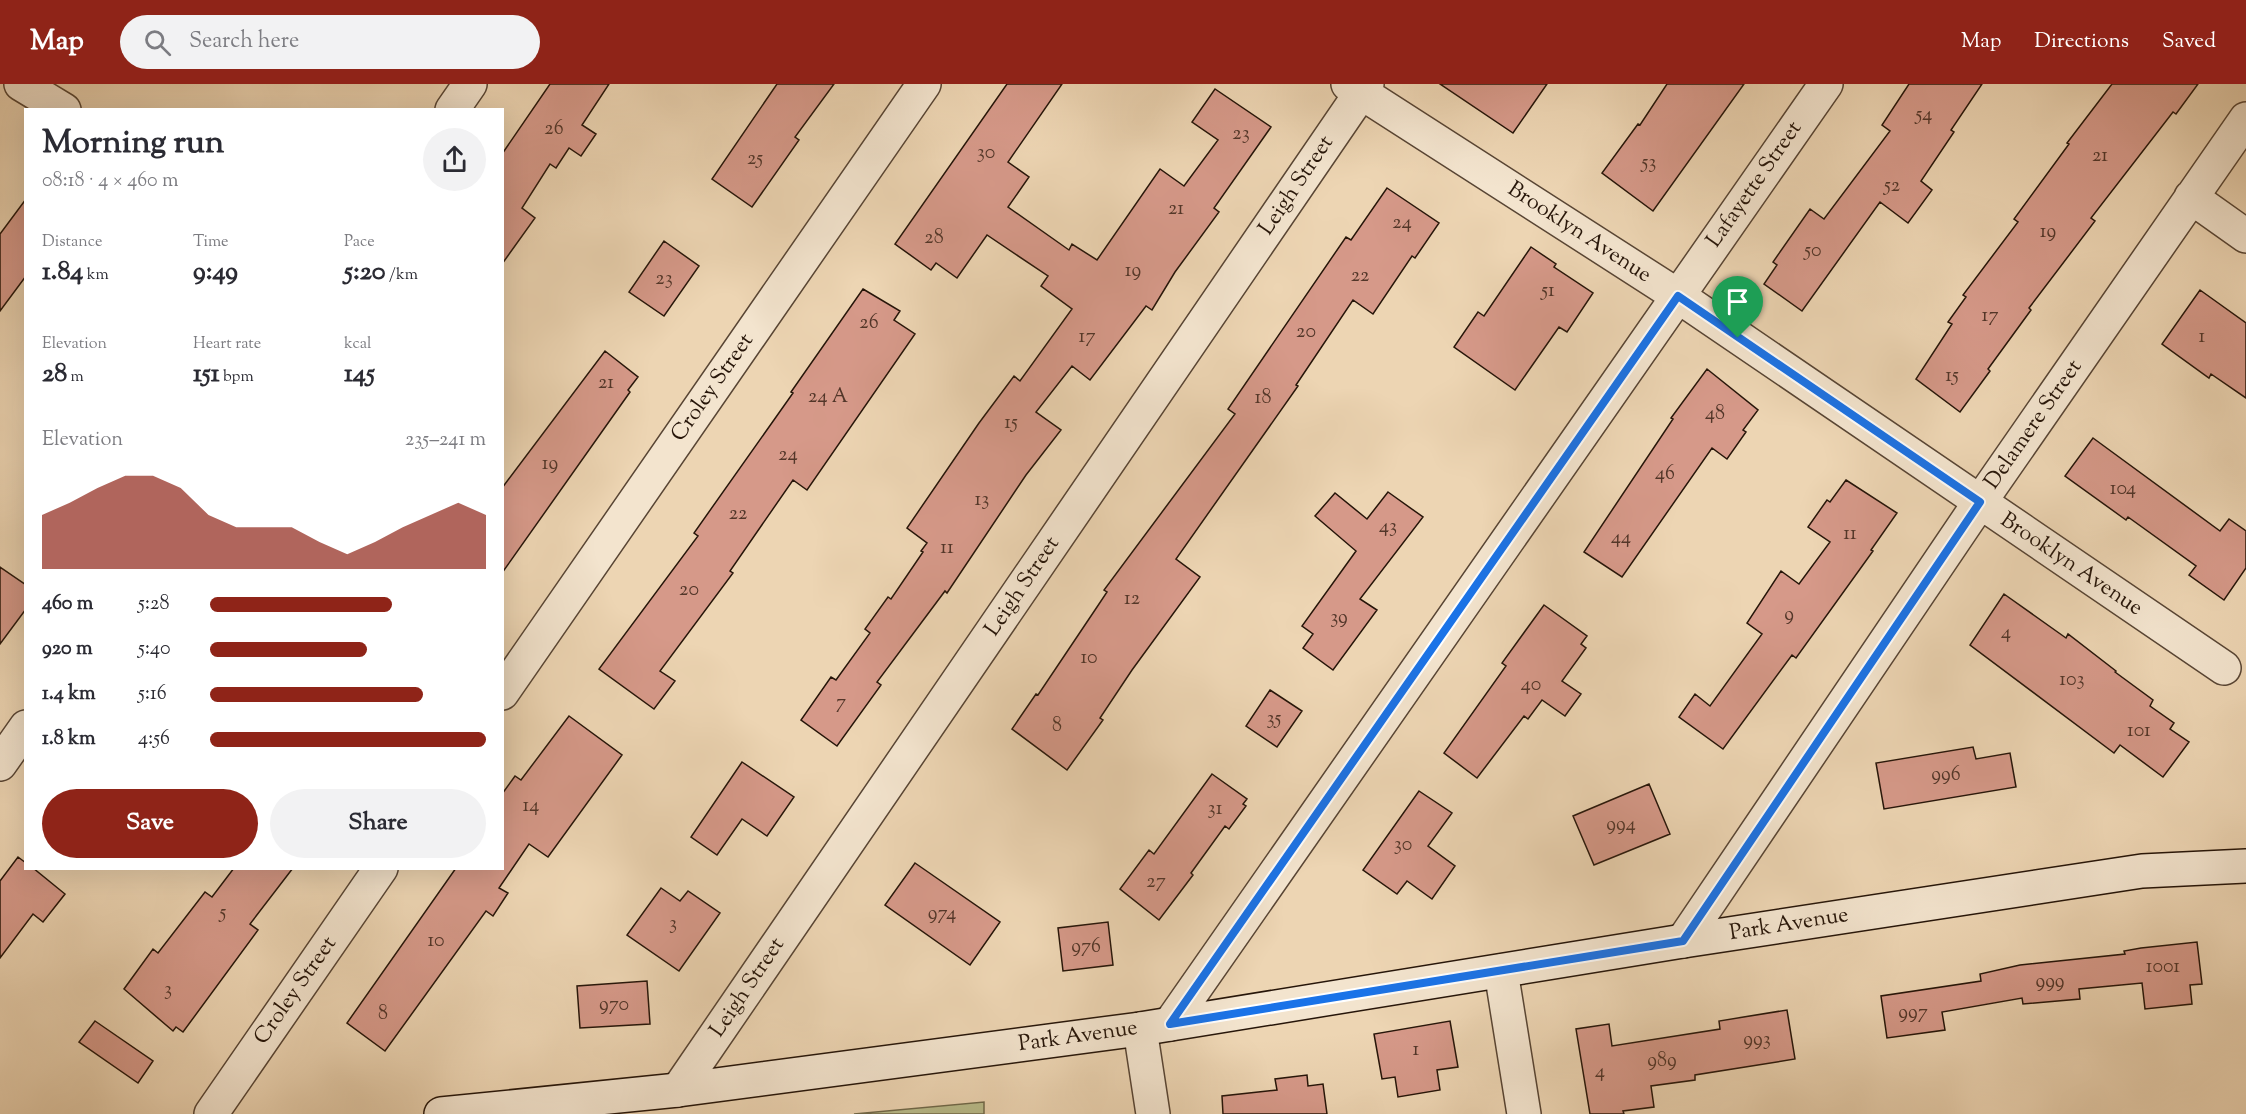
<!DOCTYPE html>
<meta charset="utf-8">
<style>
body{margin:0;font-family:"Sorts Mill Goudy",serif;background:#f2f2f3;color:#2b2b33;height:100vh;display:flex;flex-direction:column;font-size:22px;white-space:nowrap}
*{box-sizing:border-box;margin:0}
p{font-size:20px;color:#7c7c81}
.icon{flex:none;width:33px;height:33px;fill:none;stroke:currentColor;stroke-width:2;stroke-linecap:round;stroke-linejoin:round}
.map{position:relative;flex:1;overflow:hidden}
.sheet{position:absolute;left:24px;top:24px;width:480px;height:762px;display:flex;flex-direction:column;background:#fff;border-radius:0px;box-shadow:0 6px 24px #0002}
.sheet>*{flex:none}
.pin{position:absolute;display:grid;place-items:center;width:51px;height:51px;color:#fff;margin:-62px -26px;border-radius:50% 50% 50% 0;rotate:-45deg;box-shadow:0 0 6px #0007}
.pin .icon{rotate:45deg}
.round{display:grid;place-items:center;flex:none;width:63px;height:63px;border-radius:32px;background:#f2f2f3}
.headline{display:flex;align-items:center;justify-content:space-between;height:102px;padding:0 18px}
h1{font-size:33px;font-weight:700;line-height:45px}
.metrics{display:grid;grid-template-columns:repeat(3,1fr);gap:9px;height:102px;padding:6px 18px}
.metrics div{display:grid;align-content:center}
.metrics b{font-size:26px;font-weight:700}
.metrics small{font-size:16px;font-weight:400}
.metrics p{font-size:16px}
.chart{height:168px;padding:12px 18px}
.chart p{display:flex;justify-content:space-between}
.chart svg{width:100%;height:108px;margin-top:6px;fill:#8f2418;opacity:.7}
.button{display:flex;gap:12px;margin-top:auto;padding:12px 18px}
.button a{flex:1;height:69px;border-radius:36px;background:#8f2418;color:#fff;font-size:24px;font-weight:700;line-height:69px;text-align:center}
.button a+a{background:#f2f2f3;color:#2b2b33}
ul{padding:0 18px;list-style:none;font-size:20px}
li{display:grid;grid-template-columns:96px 72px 1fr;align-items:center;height:45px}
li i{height:15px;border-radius:8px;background:#8f2418}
header{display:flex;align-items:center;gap:36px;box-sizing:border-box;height:84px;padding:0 30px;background:#8f2418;color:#fff}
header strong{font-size:28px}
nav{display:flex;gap:33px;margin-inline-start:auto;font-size:21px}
.search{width:420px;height:54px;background:#f2f2f3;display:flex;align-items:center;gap:15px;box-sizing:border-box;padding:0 21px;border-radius:33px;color:#7c7c81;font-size:22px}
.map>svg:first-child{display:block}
</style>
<header>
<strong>Map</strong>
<div class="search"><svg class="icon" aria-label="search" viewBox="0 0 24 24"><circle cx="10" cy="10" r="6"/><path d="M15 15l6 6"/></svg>Search here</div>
<nav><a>Map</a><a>Directions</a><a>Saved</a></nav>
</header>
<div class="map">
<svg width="2246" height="1030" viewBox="0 0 2246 1030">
<rect width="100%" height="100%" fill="#edd5b3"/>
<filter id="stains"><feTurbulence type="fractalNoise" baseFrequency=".00333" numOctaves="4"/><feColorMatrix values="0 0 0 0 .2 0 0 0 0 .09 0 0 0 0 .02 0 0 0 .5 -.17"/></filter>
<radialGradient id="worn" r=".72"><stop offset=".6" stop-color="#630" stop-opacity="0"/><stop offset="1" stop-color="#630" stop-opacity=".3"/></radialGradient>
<path fill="#b9bd8c" stroke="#70694a" stroke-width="1.5" d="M 984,1018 L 984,1030 L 854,1030 Z"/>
<path fill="#d69989" stroke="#261509" stroke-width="1.5" d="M 550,0 L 609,0 L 582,41 L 596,50 L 581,72 L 569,64 L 556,84 L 550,80 L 522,124 L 535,134 L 502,180 L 502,70 Z
M 777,0 L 834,0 L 795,53 L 799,56 L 752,123 L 712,95 Z
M 1007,0 L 1062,0 L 1008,78 L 1029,93 L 1008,123 L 1069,166 L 1072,160 L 1097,176 L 1160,85 L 1184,102 L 1218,56 L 1192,38 L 1215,5 L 1271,43 L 1214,124 L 1219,128 L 1175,188 L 1152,226 L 1146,222 L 1090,296 L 1072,282 L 1036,328 L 1061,346 L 1026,391 L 947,509 L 945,507 L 877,598 L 881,601 L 837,662 L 801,636 L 831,593 L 836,596 L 870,549 L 865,545 L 888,513 L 891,515 L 923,468 L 921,467 L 927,459 L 907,444 L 979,339 L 1014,292 L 1020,297 L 1072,225 L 1041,202 L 1048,192 L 987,151 L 957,194 L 936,179 L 931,186 L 895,160 Z
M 1440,0 L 1547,0 L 1513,49 Z
M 1667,0 L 1744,0 L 1653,127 L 1602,89 L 1638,40 L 1640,41 Z
M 1909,0 L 1982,0 L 1951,46 L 1954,48 L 1921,97 L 1932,106 L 1908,139 L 1880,118 L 1802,227 L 1764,200 L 1777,181 L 1773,178 L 1810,125 L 1824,135 L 1890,47 L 1882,41 Z
M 2112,0 L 2198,0 L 2176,30 L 2173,28 L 2091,134 L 2095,137 L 2029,224 L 2031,226 L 1988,285 L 1990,287 L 1960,328 L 1916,295 L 1952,240 L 1948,238 L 1966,213 L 1963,211 L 2018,138 L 2014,135 L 2069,60 L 2067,59 Z
M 1387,104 L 1439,139 L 1415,174 L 1412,172 L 1373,230 L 1353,216 L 1296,301 L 1298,302 L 1176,475 L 1200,493 L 1132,586 L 1100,634 L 1103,636 L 1067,686 L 1012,645 L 1036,610 L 1038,611 L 1097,523 L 1107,508 L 1104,506 L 1235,330 L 1228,325 L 1346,153 L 1351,156 Z
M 26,115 L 26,192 L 0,227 L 0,150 Z
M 664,157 L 699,182 L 664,232 L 629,208 Z
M 1531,163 L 1556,180 L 1554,183 L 1593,209 L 1567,248 L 1559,243 L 1515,306 L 1454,263 L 1478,228 L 1484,232 Z
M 863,205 L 900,227 L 894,236 L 915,250 L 807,406 L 793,396 L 730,487 L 733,489 L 660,587 L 675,597 L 654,625 L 599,585 L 698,452 L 694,449 L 793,309 L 791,308 Z
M 2200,206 L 2246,239 L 2246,314 L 2211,290 L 2209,294 L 2162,260 Z
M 605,267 L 638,293 L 628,306 L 630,308 L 502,489 L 502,404 Z
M 1707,285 L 1758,326 L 1743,346 L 1746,348 L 1727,375 L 1712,364 L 1622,493 L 1584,468 L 1673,335 L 1671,334 Z
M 2093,354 L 2220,447 L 2229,435 L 2246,447 L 2246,484 L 2224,516 L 2189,491 L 2196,482 L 2128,433 L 2126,436 L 2065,392 Z
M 1846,396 L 1897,429 L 1871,466 L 1873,467 L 1796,574 L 1792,571 L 1723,665 L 1679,633 L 1695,610 L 1710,622 L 1762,550 L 1747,539 L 1781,487 L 1799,500 L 1830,458 L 1808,443 L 1827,416 L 1830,418 Z
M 1388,408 L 1423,433 L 1360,515 L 1377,526 L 1333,586 L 1303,564 L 1313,550 L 1302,542 L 1356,467 L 1315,432 L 1335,409 L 1367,435 Z
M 0,483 L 26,501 L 26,525 L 0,560 Z
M 2004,510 L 2066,554 L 2068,550 L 2116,587 L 2115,588 L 2153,616 L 2150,622 L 2174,639 L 2170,645 L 2189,658 L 2163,693 L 2120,661 L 2114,669 L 1970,561 Z
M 1544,521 L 1587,552 L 1581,560 L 1586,564 L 1562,597 L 1581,610 L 1565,632 L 1542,616 L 1528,635 L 1524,632 L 1477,694 L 1444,669 L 1506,582 L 1502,579 Z
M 1270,606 L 1302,627 L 1277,663 L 1246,642 Z
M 569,632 L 622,671 L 548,773 L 529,760 L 499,804 L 508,809 L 493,832 L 486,827 L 385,967 L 347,939 L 456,784 L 502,784 L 502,710 L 515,692 L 521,696 Z
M 1973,663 L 1976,675 L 2010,669 L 2016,703 L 1884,725 L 1876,679 Z
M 742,678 L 794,713 L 767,752 L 742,735 L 717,771 L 691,753 Z
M 1212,690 L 1247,715 L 1243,720 L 1246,722 L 1229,745 L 1225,742 L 1191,789 L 1193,791 L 1159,836 L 1120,805 L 1149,766 L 1154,770 Z
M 1649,700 L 1670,750 L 1594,781 L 1573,732 Z
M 1419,707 L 1452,729 L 1428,762 L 1455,782 L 1432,815 L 1407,797 L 1397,810 L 1363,786 Z
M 18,773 L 26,779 L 26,784 L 33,784 L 65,810 L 43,838 L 33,830 L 0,874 L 0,797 Z
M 915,779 L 1000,838 L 970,881 L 885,821 Z
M 234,784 L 293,784 L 250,840 L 258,846 L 183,948 L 176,943 L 173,947 L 124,905 L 153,865 L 158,869 L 205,808 L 212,813 Z
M 661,804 L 680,817 L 688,807 L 720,829 L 679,887 L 627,851 Z
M 1108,838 L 1113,881 L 1063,887 L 1058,844 Z
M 2197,858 L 2202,900 L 2190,901 L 2192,920 L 2145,925 L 2142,899 L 2079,905 L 2080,915 L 2023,920 L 2022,914 L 1942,928 L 1945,946 L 1887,954 L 1881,912 L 1981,897 L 1980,890 L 2020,881 L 2125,870 L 2124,867 L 2141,864 Z
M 647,897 L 650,940 L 580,944 L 577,902 Z
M 1787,926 L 1795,975 L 1695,991 L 1695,996 L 1651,1002 L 1654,1023 L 1623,1027 L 1624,1030 L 1590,1030 L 1576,945 L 1609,940 L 1612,962 L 1720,945 L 1719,937 Z
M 95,937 L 153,977 L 138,999 L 79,958 Z
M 1450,937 L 1458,983 L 1437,986 L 1440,1006 L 1398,1013 L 1395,993 L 1382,995 L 1374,950 Z
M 1307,991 L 1308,1002 L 1323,1000 L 1327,1030 L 1223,1030 L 1222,1012 L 1277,1006 L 1275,995 Z"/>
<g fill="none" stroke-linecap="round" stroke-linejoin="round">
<g stroke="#584534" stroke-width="36">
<path id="minor" d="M 21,0 L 64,26
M 1348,0 L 1678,212 L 2224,584
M 452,26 L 470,0
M 2191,113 L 2246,152
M 502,609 L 924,0
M 0,680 L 26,643
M 1683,857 L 1980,418 L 2246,35
M 1501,887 L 1524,1030
M 1170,940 L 1826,0
M 1140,945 L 1153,1030
M 678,1006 L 1367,0
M 211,1030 L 381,784"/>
</g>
<g stroke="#261509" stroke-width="36">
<path id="secondary" d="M 441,1030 L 678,1006 L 1140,945 L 1683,857 L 2142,787 L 2246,782"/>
</g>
<use href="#minor" stroke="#f3e4ce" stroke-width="33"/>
<use href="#secondary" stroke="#f3e4ce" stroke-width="33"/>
</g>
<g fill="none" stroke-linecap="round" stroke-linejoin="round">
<g stroke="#fff" stroke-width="12">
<path id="route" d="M 1678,212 L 1980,418 L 1683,857 L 1170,940 Z"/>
</g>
<use href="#route" stroke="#1a73e8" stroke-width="8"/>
</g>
<g text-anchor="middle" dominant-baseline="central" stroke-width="6" stroke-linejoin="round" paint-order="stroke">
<g font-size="20" fill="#523629">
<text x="1924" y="31">54</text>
<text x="554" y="45">26</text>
<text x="1241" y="50">23</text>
<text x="986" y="69">30</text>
<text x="2100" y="72">21</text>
<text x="755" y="75">25</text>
<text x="1649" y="79">53</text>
<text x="1892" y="102">52</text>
<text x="1176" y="125">21</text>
<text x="1402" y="139">24</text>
<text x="2048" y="148">19</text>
<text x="934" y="154">28</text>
<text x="1813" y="167">50</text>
<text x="1133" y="187">19</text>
<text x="1360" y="192">22</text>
<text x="664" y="195">23</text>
<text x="1548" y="207">51</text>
<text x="1990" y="232">17</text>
<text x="869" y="239">26</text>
<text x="1306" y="248">20</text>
<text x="1087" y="253">17</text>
<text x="2202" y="253">1</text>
<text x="1952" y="292">15</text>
<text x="606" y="299">21</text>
<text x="828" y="313">24 A</text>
<text x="1263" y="314">18</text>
<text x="1715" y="330">48</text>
<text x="1011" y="339">15</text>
<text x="788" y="371">24</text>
<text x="550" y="380">19</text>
<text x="1665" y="390">46</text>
<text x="2123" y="405">104</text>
<text x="982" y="416">13</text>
<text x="738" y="430">22</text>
<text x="1388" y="443">43</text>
<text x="1850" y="450">11</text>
<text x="1621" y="454">44</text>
<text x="947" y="464">11</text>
<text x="689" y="506">20</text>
<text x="1132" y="515">12</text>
<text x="1789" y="531">9</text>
<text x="1339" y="534">39</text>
<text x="2006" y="549">4</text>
<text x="1089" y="574">10</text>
<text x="2072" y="596">103</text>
<text x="1531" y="601">40</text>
<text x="841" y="619">7</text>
<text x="1274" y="635">35</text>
<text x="1057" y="642">8</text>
<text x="2139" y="647">101</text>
<text x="1946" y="691">996</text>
<text x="531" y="722">14</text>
<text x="1215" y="725">31</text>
<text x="1621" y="741">994</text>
<text x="1403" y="761">30</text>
<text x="1156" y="798">27</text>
<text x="223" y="829">5</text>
<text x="942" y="830">974</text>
<text x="673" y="840">3</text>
<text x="436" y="857">10</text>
<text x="1086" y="863">976</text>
<text x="2163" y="883">1001</text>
<text x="2050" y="898">999</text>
<text x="168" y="906">3</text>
<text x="614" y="921">970</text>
<text x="1913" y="929">997</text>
<text x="383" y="930">8</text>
<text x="1757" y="956">993</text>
<text x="1416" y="966">1</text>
<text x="1662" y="977">989</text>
<text x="1600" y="988">4</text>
</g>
<g font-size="22" fill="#261509" stroke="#f3e4ce">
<text transform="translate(1755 101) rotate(-55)">Lafayette Street</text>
<text transform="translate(1297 102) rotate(-56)">Leigh Street</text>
<text transform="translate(1579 149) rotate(33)">Brooklyn Avenue</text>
<text transform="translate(713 304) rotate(-55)">Croley Street</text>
<text transform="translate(2034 341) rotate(-55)">Delamere Street</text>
<text transform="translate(2071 481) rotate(34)">Brooklyn Avenue</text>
<text transform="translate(1023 503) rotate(-56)">Leigh Street</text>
<text transform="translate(1789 841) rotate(-9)">Park Avenue</text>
<text transform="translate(748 904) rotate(-56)">Leigh Street</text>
<text transform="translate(296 907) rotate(-55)">Croley Street</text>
<text transform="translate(1078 953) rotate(-8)">Park Avenue</text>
</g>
</g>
<rect width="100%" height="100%" filter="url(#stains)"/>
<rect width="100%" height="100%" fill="url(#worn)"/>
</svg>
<div class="pin" style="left:1738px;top:254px;background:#1e9e55"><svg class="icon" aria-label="arrive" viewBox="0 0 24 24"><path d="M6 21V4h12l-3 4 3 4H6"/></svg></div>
<section class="sheet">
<div class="headline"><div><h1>Morning run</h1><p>08:18 · 4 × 460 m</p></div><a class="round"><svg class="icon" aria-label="share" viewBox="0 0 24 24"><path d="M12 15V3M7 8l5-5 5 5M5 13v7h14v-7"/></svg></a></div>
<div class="metrics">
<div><p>Distance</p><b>1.84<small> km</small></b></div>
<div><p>Time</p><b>9:49</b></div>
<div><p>Pace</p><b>5:20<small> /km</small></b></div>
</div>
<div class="metrics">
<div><p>Elevation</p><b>28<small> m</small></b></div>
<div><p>Heart rate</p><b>151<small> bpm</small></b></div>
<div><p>kcal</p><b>145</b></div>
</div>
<div class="chart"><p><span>Elevation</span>235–241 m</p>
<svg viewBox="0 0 160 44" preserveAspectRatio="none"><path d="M0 44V22L10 17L20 11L30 6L40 6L50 11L60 22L70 27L80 27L90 27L100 33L110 38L120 33L130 27L140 22L150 17L160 22V44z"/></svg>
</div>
<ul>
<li><b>460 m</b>5:28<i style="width:66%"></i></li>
<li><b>920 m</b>5:40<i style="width:57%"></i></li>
<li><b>1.4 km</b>5:16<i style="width:77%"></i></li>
<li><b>1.8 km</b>4:56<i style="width:100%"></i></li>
</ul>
<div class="button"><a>Save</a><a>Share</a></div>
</section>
</div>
